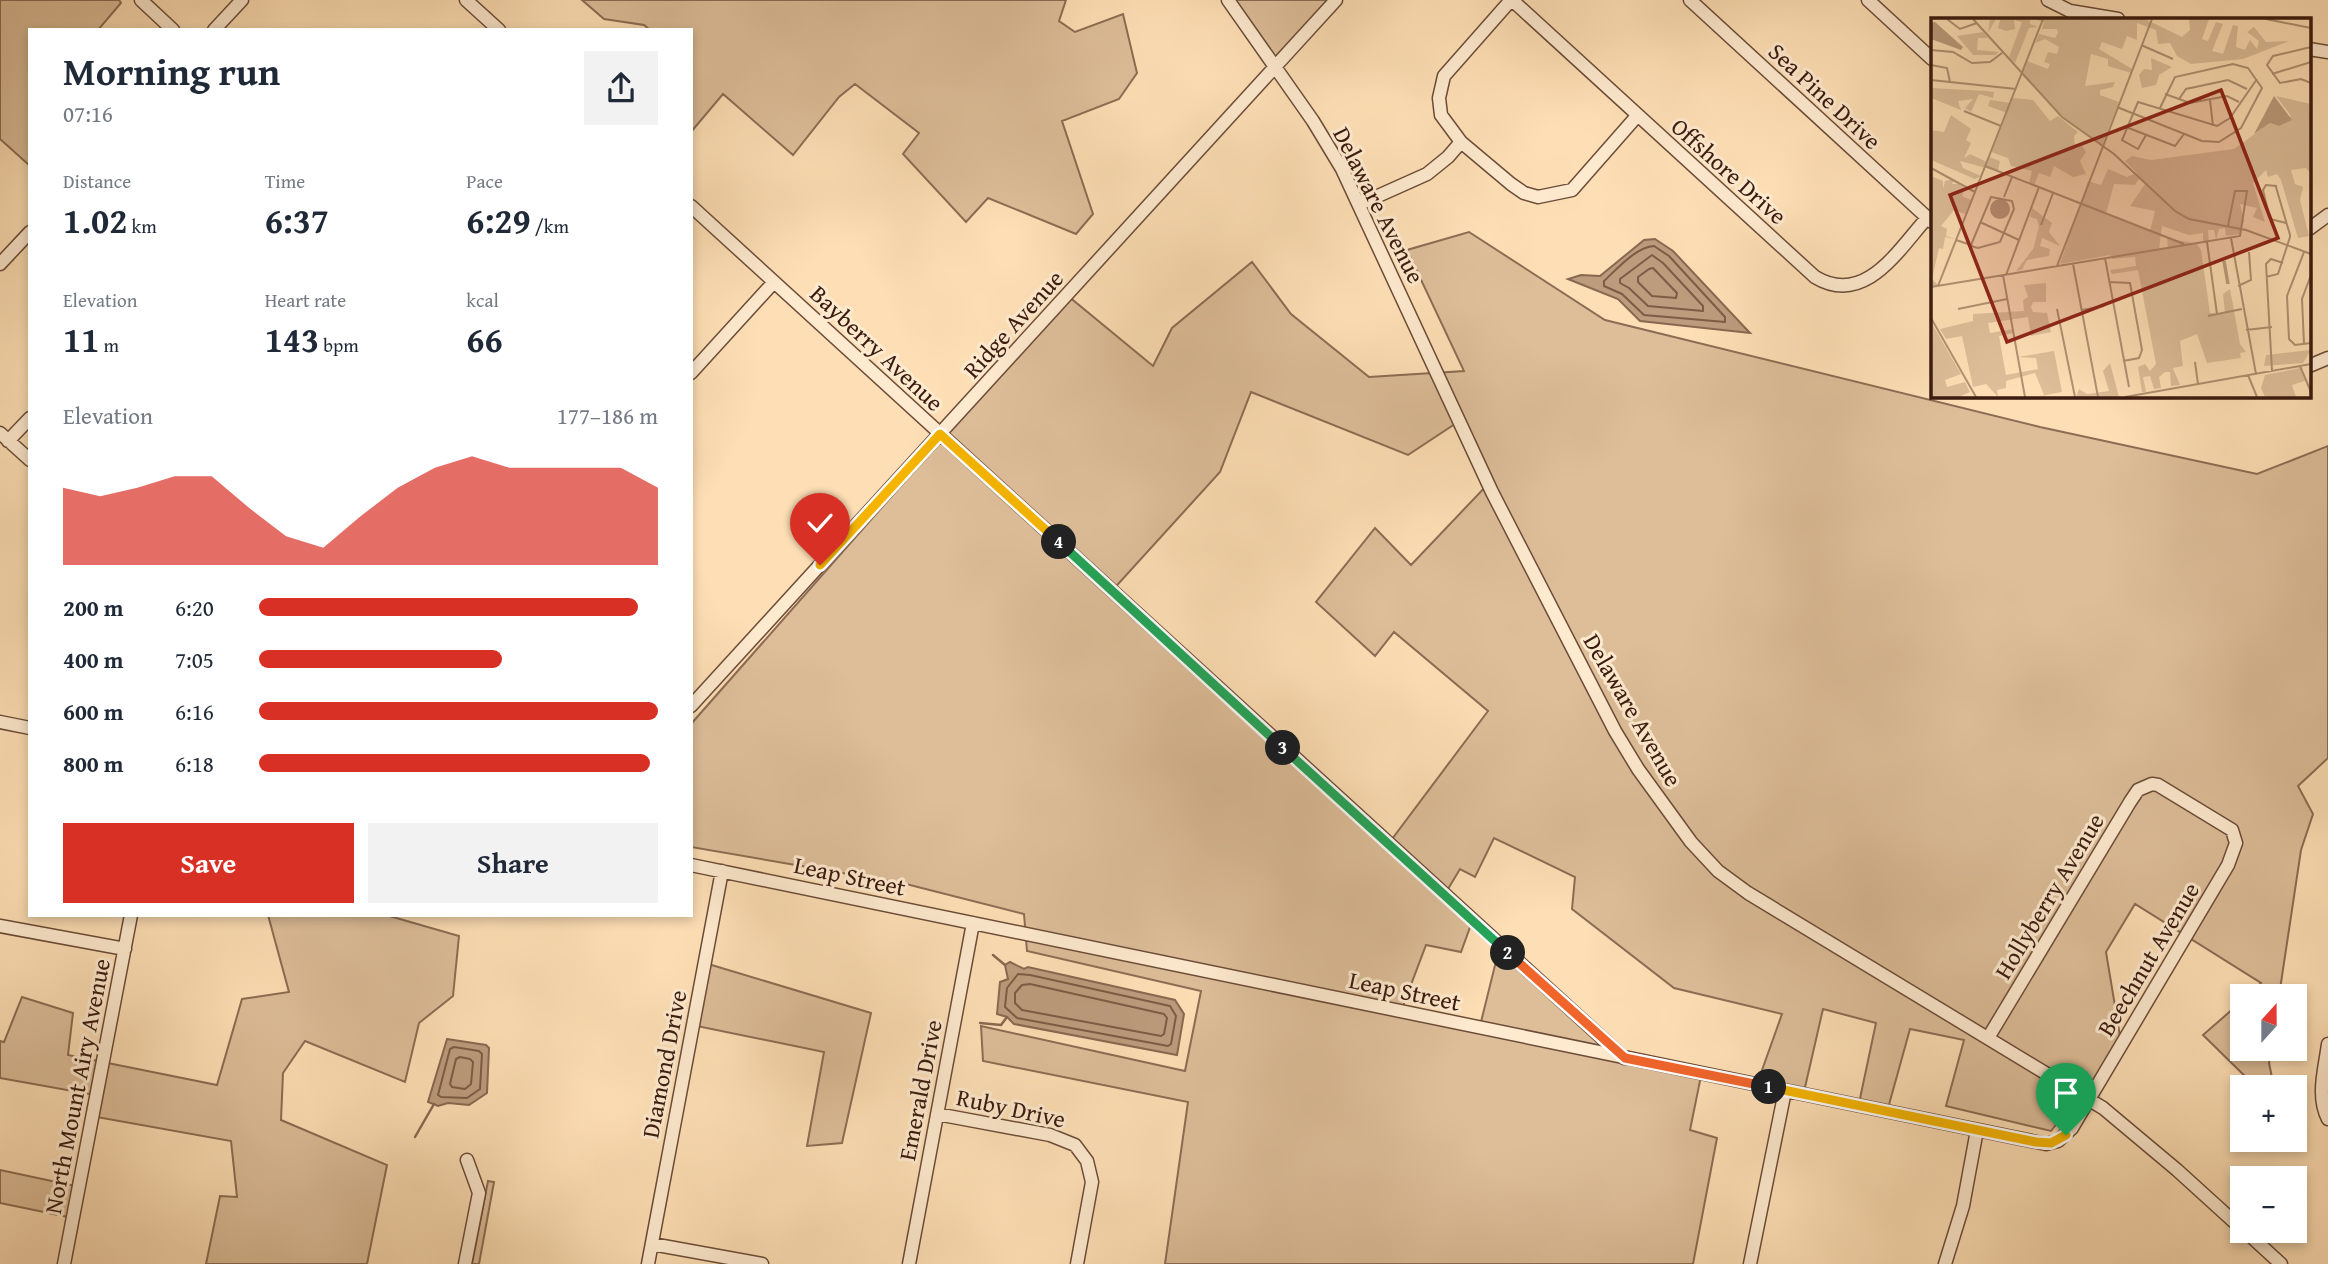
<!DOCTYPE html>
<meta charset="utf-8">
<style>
body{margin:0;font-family:"Gentium Book Plus",serif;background:#f2f2f3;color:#1f2937;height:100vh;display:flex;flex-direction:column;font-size:26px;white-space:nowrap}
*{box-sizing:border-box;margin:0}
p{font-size:23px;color:#747a83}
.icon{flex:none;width:38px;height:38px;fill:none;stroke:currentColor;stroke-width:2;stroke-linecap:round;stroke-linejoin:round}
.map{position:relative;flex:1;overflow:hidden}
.panel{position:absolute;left:28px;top:28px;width:665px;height:889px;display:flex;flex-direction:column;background:#fff;border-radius:0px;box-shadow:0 4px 10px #0003}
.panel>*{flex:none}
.needle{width:46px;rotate:21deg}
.buttons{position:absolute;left:2230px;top:984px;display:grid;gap:14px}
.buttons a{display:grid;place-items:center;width:77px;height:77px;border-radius:0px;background:#fff;box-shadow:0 4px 10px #0003;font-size:35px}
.pin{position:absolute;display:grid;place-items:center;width:60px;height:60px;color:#fff;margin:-72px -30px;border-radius:50% 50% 50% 0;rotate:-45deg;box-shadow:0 0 7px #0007}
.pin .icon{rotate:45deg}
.km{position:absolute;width:35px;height:35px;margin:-18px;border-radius:50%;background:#222;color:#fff;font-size:19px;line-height:35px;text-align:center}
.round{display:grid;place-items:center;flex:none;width:74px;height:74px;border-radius:0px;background:#f2f2f3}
.overview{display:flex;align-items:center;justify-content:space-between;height:119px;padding:0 35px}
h1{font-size:38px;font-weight:700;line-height:52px}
.stats{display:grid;grid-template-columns:repeat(3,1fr);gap:10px;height:119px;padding:7px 35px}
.stats div{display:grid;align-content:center}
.stats b{font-size:35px;font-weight:700}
.stats small{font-size:19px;font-weight:400}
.stats p{font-size:19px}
.chart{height:196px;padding:14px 35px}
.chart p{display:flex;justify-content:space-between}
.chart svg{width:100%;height:126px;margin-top:7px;fill:#d93025;opacity:.7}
.cta{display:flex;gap:14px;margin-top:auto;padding:14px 35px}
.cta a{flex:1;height:80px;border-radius:0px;background:#d93025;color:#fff;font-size:28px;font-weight:700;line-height:80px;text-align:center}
.cta a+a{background:#f2f2f3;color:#1f2937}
ul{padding:0 35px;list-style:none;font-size:23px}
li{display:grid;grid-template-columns:112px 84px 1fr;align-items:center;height:52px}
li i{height:18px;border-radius:9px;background:#d93025}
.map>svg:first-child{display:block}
</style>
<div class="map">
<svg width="2328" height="1264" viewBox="0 0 2328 1264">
<rect width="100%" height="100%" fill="#fedfb5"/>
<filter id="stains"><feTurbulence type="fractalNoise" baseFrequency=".00286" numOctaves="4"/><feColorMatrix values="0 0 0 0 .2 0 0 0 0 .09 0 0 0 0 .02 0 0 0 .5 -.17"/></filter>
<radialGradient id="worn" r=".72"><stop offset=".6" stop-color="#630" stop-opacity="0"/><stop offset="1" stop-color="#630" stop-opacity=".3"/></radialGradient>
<path fill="#ddbe99" stroke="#8c6c54" stroke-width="2" fill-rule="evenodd" d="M 0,0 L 119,0 L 121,3 L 98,30 L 30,30 L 30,166 L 0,139 Z
M 582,0 L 1066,0 L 1059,21 L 1075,32 L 1123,14 L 1137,73 L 1119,99 L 1062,121 L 1093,214 L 1076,234 L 988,198 L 966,222 L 903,154 L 919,133 L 855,84 L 839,97 L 793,155 L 723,94 L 691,132 L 691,30 L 650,30 L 644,25 L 604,19 Z
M 1229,0 L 1336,0 L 1275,67 Z
M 1469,232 L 1605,320 L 2040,427 L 2257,474 L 2328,446 L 2328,758 L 2298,786 L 2313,814 L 2301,850 L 2279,996 L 2248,996 L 2261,983 L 2135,904 L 2106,952 L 2121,1042 L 2087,1098 L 2074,1102 L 2051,1131 L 1946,1106 L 1964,1040 L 1910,1029 L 1887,1112 L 1858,1108 L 1876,1023 L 1823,1009 L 1803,1096 L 1756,1087 L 1782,1014 L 1674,988 L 1572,909 L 1575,877 L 1494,838 L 1475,877 L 1460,869 L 1442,899 L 1473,919 L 1461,952 L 1426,945 L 1400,1014 L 1479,1030 L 1500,945 L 1629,1061 L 1701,1076 L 1690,1130 L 1717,1138 L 1693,1264 L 1165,1264 L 1188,1102 L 983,1061 L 981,1026 L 1185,1071 L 1201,991 L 1027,951 L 1024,914 L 906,884 L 691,847 L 691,724 L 1068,296 L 1153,366 L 1172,328 L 1252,262 L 1291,314 L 1369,377 L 1464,371 L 1407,250 ZM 1251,392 L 1408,455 L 1458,422 L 1489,483 L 1411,565 L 1375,528 L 1316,602 L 1375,656 L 1394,632 L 1488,711 L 1386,847 L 1109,594 L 1220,472 Z
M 268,915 L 386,915 L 459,936 L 453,996 L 419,1023 L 405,1082 L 305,1041 L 283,1073 L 281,1120 L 387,1165 L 367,1264 L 206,1264 L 220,1196 L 237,1197 L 231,1141 L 91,1116 L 95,1095 L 0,1078 L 0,1041 L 4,1042 L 22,997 L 73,1013 L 68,1055 L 217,1085 L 242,999 L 289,992 Z
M 705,963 L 871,1013 L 842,1143 L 807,1146 L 824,1052 L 692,1025 Z
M 2242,1001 L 2242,1048 L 2272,1048 L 2269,1063 L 2274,1087 L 2256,1087 L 2203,1035 Z
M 0,1170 L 80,1187 L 73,1218 L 0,1203 Z
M 488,1181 L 494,1182 L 479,1264 L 472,1264 Z"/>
<path fill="#bc9c7d" stroke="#886851" stroke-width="2" d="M 1655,239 L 1673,251 L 1750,333 L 1640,321 L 1618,299 L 1568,279 L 1581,275 L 1600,276 L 1644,240 Z
M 1010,962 L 1024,969 L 1028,967 L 1175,1000 L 1184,1014 L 1177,1055 L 1014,1024 L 1007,1017 L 997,1014 L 1000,982 L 1008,979 L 1005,965 Z
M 447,1039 L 486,1045 L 489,1048 L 487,1093 L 469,1105 L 448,1103 L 438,1106 L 428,1102 Z"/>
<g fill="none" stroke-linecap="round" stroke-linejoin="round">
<path stroke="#7c5c46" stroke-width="2" d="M 1654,246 L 1669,256 L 1725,317 L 1725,322 L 1644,315 L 1622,294 L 1604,286 L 1604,281 C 1617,269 1636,247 1654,246 Z
M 1652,255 L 1663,263 L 1703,306 L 1703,311 L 1648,306 L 1629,288 L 1620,283 L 1620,279 Z
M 1653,268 L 1677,293 L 1676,298 L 1652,296 L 1638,282 L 1638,277 L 1649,269 Z
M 1018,974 L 1030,975 L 1170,1006 L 1176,1016 L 1171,1044 L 1168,1046 L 1017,1018 L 1005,1007 L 1007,988 Z
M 1030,984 L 1164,1014 L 1167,1018 L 1164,1034 L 1161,1036 L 1022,1010 L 1015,1003 L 1015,993 L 1022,985 Z
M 454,1047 L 479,1051 L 482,1054 L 480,1089 L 467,1098 L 441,1097 L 438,1095 L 450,1049 Z
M 460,1057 L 470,1059 L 473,1062 L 471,1084 L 465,1089 L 452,1087 L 450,1084 L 456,1059 Z"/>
<path stroke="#886851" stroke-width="2.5" d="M 993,955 L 1005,965
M 980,1023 L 1001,1025 L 1007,1017
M 415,1137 L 434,1104"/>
<g stroke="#6c4c38" stroke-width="15">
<path id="minor" d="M 141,0 L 173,30
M 466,0 L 499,30
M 1228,0 L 1313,121 L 1342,169 L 1492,492 L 1615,731 L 1638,769 L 1691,842 L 1718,871 L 1748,893 L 2103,1108 L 2177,1170 L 2242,1229
M 1511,0 L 1444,76 L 1439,98 L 1441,115 L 1461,142 L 1511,184 L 1524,193 L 1538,197 L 1572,190 L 1637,116
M 1512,0 L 1815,277 C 1865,307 1898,250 1927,218
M 1690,0 L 1932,222
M 1868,0 L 1932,59
M 2048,0 L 2070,11 L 2118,19
M 214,30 L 242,0
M 2309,49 L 2328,52
M 1360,204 L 1427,174 L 1448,157 L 1461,142
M 691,206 L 1624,1058
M 2309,229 L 2328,215
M 0,264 L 30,232
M 2309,366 L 2328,358
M 691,373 L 774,282
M 0,433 L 30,460
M 8,441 L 30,418
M 691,706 L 1336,0
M 0,722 L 30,728
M 691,865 L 2046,1144 L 2058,1141 L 2072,1128 L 2228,865 L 2236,843 L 2232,830 L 2158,785 L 2152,784 L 2138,790 L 2130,802 L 1988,1038
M 0,926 L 125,949
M 2328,1044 C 2325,1068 2316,1096 2328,1119
M 937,1114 L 1050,1135 L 1075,1145 L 1087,1161 L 1092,1182 L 1077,1264
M 2244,1230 L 2281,1264
M 652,1244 L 762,1264
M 64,1264 L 131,915
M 465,1264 L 479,1193 L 467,1160
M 648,1264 L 722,871
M 909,1264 L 973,923
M 1750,1264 L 1785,1091
M 1945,1264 L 1963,1206 L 1977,1130"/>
</g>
<use href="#minor" stroke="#feeacf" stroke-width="12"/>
</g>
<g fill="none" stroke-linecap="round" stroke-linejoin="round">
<g stroke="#fff" stroke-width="14">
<path id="split-1" d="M 1769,1087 L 2036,1142 L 2051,1143 L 2066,1135"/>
</g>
<g stroke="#fff" stroke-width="14">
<path id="split-2" d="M 1508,953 L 1625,1058 L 1769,1087"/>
</g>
<g stroke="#fff" stroke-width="14">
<path id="split-3" d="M 1283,748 L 1508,953"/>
</g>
<g stroke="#fff" stroke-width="14">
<path id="split-4" d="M 1059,542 L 1283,748"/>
</g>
<g stroke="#fff" stroke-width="14">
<path id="split-5" d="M 820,565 L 940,434 L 1059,542"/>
</g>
<use href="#split-1" stroke="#f5b400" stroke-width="9"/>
<use href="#split-2" stroke="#f0652b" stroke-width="9"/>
<use href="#split-3" stroke="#22a559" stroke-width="9"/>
<use href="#split-4" stroke="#22a559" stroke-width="9"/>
<use href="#split-5" stroke="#f5b400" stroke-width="9"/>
</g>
<g text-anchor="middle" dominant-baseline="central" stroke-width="6" stroke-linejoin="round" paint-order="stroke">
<g font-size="24" fill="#3b1b0f" stroke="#feeacf">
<text transform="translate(1825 96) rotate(43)">Sea Pine Drive</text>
<text transform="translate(1729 171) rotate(42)">Offshore Drive</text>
<text transform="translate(1379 205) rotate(63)">Delaware Avenue</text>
<text transform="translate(1013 324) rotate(-48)">Ridge Avenue</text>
<text transform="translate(877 348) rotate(43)">Bayberry Avenue</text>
<text transform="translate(1633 710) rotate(60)">Delaware Avenue</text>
<text transform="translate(850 876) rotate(12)">Leap Street</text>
<text transform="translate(2049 896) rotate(-59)">Hollyberry Avenue</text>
<text transform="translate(2148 959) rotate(-59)">Beechnut Avenue</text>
<text transform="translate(1405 991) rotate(12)">Leap Street</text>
<text transform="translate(664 1064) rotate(-79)">Diamond Drive</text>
<text transform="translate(77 1086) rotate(-79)">North Mount Airy Avenue</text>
<text transform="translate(920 1090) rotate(-79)">Emerald Drive</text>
<text transform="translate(1011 1108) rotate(12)">Ruby Drive</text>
</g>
</g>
<g transform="translate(1931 18)">
<rect width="380" height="380" fill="#fedfb5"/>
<path d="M 59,1 L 99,1 L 99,6 L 107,9 L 98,10 L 84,45 L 78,39 L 91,4 L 83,2 L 84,11 L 75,13 L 67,10 L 69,2 L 65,1 L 57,15 ZM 103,1 L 214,1 L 251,19 L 259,12 L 258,1 L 278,1 L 271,21 L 277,23 L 285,4 L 292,6 L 281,33 L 292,36 L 302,7 L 307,8 L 305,29 L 314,32 L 319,22 L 326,31 L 328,23 L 316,14 L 323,9 L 335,24 L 358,23 L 312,41 L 260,46 L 246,38 L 239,25 L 227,26 L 225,12 L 206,5 L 206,22 L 196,18 L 191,31 L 171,24 L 168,31 L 201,51 L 200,55 L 177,48 L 177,41 L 160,36 L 154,68 L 184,64 L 182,69 L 169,72 L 169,77 L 188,84 L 171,127 L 136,103 L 90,56 L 96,43 L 117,51 L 119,46 L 113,44 L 117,34 L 126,36 L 128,29 L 114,21 L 104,25 L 108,16 L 124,20 L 127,15 L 126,11 L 111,11 L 113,4 ZM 52,14 L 57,20 L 47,20 L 46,32 L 68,34 L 64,37 L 42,37 L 26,18 ZM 220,40 L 241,49 L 228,57 L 225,67 L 211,70 L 208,57 L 213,51 L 221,52 ZM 0,70 L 55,73 L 63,74 L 62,80 L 48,76 L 40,94 L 34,90 L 42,81 L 27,83 L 30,92 L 0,80 ZM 345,78 L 380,86 L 380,156 L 375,150 L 360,152 L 364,166 L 372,169 L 369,182 L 378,218 L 367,220 L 350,162 L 346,156 L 337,159 L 335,152 L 322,165 L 334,204 L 322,199 L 326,190 L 309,186 L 313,203 L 309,216 L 295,218 L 294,210 L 288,211 L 285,222 L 283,212 L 277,212 L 278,224 L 272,225 L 272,215 L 258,217 L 231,208 L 228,232 L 237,230 L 236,220 L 266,226 L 270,232 L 279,295 L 294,295 L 292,276 L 299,271 L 309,326 L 315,334 L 309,335 L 310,340 L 276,345 L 266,316 L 249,323 L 252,348 L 242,350 L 249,367 L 240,368 L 239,354 L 234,354 L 228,359 L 230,370 L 223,371 L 219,358 L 212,359 L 215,374 L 211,374 L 207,349 L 214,346 L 219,353 L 225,346 L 207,252 L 181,256 L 179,252 L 205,248 L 204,239 L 181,241 L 179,237 L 129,246 L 157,163 L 170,167 L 177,151 L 196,159 L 206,155 L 194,143 L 201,138 L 220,142 L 303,131 L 339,105 L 348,108 L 360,98 ZM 208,161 L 214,166 L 199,188 L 224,193 L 219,213 L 175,196 L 183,166 L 204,167 ZM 82,80 L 102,82 L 119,103 L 127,98 L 147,114 L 143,118 L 144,131 L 151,128 L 155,134 L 149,143 L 155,156 L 142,159 L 123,148 L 119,159 L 108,155 L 103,168 L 98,165 L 101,153 L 80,148 L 77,140 L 60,134 L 76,95 L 57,88 L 59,82 L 80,85 ZM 20,97 L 40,111 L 35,122 L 40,125 L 33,140 L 39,136 L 56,144 L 58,139 L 69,143 L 67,153 L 29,143 L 32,150 L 50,158 L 44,161 L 0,142 L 0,112 L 13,114 ZM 0,158 L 12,163 L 12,171 L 14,163 L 23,161 L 21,166 L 27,166 L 34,171 L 31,178 L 40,182 L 34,196 L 23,192 L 10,208 L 16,211 L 15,218 L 24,221 L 14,219 L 12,231 L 8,230 L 1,261 L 7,267 L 0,269 ZM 101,190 L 121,205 L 118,214 L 129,228 L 111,220 L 109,228 L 119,231 L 118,238 L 96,242 L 91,252 L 85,253 L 102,231 L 108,209 L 106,201 L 99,199 ZM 115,265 L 115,284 L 102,284 L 100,289 L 102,294 L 116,295 L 120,314 L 100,318 L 97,299 L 57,305 L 59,315 L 82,311 L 82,315 L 68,318 L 75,357 L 107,351 L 105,340 L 87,339 L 123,333 L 131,374 L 105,379 L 113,377 L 104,355 L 75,363 L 75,370 L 66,372 L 67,379 L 55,366 L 42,369 L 31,318 L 15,321 L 9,311 L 42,303 L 42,296 L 93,293 L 92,282 L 97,279 L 93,267 ZM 0,304 L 30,356 L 14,362 L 16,369 L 34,364 L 39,374 L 28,379 L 0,379 ZM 380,332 L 372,345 L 333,348 L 335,337 ZM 179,345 L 188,379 L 145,379 L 148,371 L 156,376 L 178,373 L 172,353 ZM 369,350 L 374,363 L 361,367 L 365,379 L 334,379 L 330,370 L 334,357 Z" fill="#ddbe99" fill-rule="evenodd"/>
<path d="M 4,4 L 32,29 L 30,32 L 0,21 L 0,5 ZM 343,78 L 361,102 L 348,108 L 339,105 L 323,116 ZM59 191a10 10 0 1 1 20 0a10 10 0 1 1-20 0Z" fill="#bc9c7d"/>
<path fill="none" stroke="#bc9c7d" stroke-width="3.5" d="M 293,243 L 297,266"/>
<path fill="none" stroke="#b09173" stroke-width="2" d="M 16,1 L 29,11 L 46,5M 42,1 L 131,99 L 183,136 L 244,193 L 258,201 L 315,212 L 380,236M 335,1 L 380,10M 210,27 L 242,41M 380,29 L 342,38 L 336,47 L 349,65 L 370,61 L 380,65M 0,32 L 22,34 L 41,45 L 59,44 L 71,35M 0,47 L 16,50 L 19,64M 341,56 L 380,44M 0,62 L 85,71M 234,76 L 259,85 L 296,78 L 308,84M 248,81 L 255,71 L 297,62 L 316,71M 279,82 L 282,108M 186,89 L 271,123 L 288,124 L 310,110 L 331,70 L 317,50 L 302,46 L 244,59 L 229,90M 33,93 L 70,108M 195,109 L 244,128 L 253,116M 215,117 L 207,131 L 191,122 L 207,84 L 286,108 L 299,100 L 326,61M 54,148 L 253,226M 0,150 L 44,174M 73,179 L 81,159M 49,204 L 88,222M 110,207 L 122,175M 300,220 L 325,356M 25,222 L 40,227 L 43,229 L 47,230 L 69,224 L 83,191 L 81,183 L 60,179 L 40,227M 276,224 L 286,296M 373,234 L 356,278 L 358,321 L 364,327 L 380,325M 174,240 L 198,369M 142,246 L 167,379M 126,248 L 221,1M 72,257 L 94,379M 75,257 L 108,169M 335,259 L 347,256 L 359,219 L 359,217 L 345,169 L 345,168 L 335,167 L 332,172 L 339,201 L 355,205M 178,264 L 199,265 L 211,332 L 208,340 L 192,343M 7,268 L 112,1M 307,268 L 320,262 L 318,234M 0,269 L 309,218 L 316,173 L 304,173 L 297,208M 27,291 L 76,281M 126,291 L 144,379M 151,292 L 173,288M 277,298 L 311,291M 0,300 L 45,379M 315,312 L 341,309M 373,326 L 371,281 L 380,257M 264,344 L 267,366M 369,348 L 380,374M 341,353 L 335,246 L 340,241 L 352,245M 317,357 L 326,379M 194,379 L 380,346"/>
<path fill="#8f2418" fill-opacity="0.15" stroke="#8f2418" stroke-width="3.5" d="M 290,72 L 347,220 L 76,324 L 19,177 Z"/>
<rect width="380" height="380" fill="none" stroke="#3b1b0f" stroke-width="3.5"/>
</g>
<rect width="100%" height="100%" filter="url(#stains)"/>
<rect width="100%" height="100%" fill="url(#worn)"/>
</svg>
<div class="buttons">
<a><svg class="needle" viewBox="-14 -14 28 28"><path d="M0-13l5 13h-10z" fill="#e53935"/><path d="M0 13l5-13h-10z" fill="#747a83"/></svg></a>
<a>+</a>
<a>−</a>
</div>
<div class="pin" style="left:2066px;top:1135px;background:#1e9e55"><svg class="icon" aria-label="arrive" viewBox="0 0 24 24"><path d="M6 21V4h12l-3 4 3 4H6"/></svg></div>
<div class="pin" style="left:820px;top:565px;background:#d93025"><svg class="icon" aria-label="check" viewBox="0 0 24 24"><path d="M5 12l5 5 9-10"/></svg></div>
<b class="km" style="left:1769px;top:1087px">1</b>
<b class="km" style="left:1508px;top:953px">2</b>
<b class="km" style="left:1283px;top:748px">3</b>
<b class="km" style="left:1059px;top:542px">4</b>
<section class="panel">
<div class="overview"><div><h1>Morning run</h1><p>07:16</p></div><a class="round"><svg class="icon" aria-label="share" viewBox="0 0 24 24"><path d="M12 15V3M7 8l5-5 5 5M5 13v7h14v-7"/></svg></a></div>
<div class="stats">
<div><p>Distance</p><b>1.02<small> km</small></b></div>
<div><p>Time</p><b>6:37</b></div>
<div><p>Pace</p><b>6:29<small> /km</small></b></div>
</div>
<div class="stats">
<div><p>Elevation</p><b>11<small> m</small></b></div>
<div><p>Heart rate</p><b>143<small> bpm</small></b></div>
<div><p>kcal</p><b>66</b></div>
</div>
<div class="chart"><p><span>Elevation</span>177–186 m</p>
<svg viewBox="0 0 160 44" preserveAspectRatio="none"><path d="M0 44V17L10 20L20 17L30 13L40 13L50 24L60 34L70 38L80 27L90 17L100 10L110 6L120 10L130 10L140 10L150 10L160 17V44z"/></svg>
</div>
<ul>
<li><b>200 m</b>6:20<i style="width:95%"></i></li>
<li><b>400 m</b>7:05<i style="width:61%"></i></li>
<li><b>600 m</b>6:16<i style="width:100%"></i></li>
<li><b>800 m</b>6:18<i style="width:98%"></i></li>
</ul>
<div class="cta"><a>Save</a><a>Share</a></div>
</section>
</div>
